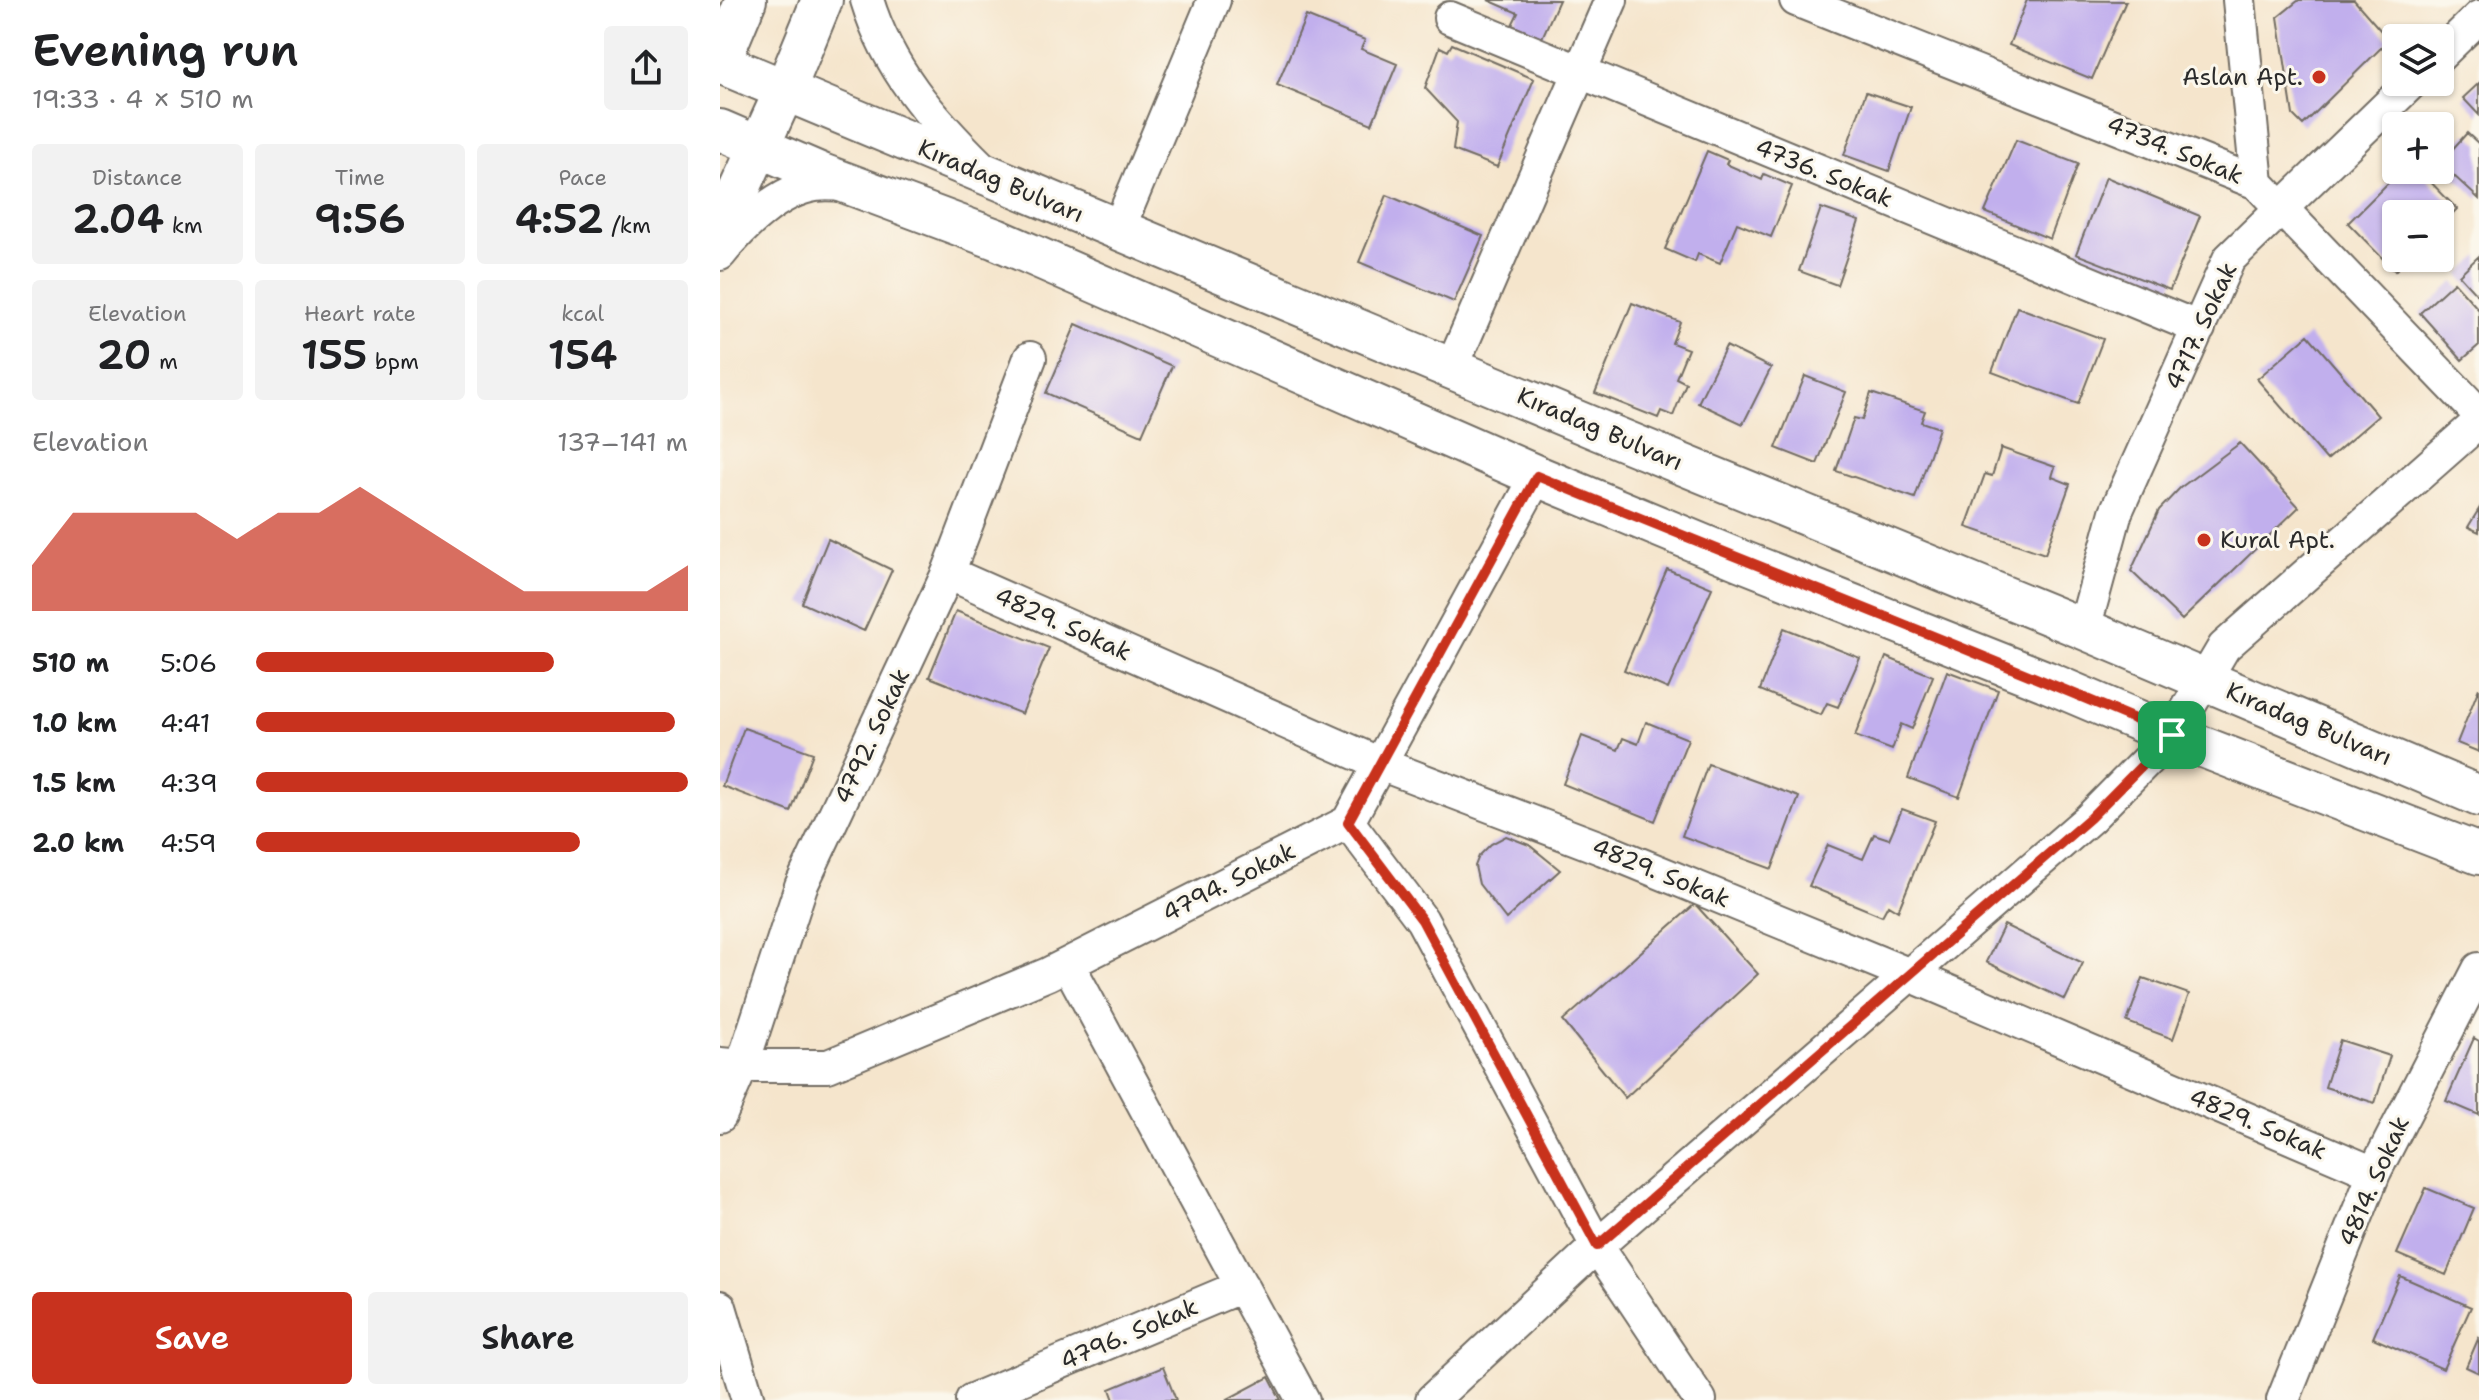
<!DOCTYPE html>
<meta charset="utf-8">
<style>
body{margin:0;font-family:"Shantell Sans",sans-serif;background:#f2f2f2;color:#202124;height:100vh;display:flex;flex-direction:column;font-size:30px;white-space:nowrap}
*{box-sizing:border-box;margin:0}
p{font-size:26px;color:#757577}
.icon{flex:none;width:44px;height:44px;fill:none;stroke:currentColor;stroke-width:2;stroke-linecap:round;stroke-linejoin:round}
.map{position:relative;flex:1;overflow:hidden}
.panel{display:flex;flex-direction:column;background:#fff;width:720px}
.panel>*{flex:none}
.fabs{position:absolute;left:1662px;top:24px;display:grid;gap:16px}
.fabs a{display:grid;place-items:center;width:72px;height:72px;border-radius:8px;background:#fff;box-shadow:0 2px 6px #0004;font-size:40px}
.pin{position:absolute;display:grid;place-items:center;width:68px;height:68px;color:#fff;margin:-34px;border-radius:16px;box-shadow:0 4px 12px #0006}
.round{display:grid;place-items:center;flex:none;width:84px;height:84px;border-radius:8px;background:#f2f2f2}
.summary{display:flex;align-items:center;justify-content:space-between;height:136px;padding:0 32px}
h1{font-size:44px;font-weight:600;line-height:60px}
.figures{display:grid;grid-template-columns:repeat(3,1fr);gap:12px;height:136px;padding:8px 32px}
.figures div{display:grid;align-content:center;border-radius:8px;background:#f2f2f2;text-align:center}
.figures b{font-size:40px;font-weight:600}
.figures small{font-size:22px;font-weight:400}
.figures p{font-size:22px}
.chart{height:224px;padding:16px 32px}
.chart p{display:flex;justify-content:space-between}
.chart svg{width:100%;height:144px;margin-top:8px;fill:#c8321e;opacity:.7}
.cta{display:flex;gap:16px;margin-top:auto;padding:16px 32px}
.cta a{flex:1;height:92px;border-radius:8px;background:#c8321e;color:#fff;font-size:32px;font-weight:600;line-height:92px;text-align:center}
.cta a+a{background:#f2f2f2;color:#202124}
ul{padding:0 32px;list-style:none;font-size:26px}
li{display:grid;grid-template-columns:128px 96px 1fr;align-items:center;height:60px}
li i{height:20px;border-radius:10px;background:#c8321e}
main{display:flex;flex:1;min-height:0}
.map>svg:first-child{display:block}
</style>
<main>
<section class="panel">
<div class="summary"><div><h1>Evening run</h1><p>19:33 · 4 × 510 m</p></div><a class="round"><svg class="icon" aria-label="share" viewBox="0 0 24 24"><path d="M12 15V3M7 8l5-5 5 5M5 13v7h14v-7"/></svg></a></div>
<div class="figures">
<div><p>Distance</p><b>2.04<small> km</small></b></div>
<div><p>Time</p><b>9:56</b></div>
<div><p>Pace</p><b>4:52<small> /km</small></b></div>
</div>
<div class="figures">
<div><p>Elevation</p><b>20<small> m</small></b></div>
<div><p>Heart rate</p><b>155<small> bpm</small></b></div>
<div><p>kcal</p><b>154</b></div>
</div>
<div class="chart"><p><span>Elevation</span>137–141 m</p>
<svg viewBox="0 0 160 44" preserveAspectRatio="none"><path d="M0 44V30L10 14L20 14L30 14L40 14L50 22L60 14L70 14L80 6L90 14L100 22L110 30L120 38L130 38L140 38L150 38L160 30V44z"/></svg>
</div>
<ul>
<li><b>510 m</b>5:06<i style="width:69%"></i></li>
<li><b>1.0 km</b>4:41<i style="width:97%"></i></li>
<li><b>1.5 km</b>4:39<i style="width:100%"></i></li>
<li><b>2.0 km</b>4:59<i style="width:75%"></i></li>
</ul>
<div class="cta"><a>Save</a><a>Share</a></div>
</section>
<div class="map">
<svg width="1759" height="1400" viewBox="0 0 1759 1400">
<rect width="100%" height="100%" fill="#fbf7ec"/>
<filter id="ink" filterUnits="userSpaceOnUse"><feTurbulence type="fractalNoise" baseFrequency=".0125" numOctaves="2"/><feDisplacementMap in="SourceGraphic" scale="16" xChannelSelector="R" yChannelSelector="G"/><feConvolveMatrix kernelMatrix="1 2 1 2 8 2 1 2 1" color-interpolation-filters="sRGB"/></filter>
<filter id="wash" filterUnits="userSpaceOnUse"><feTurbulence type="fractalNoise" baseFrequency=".006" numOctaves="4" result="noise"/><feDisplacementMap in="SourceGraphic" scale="32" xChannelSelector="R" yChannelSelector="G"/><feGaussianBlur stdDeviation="1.8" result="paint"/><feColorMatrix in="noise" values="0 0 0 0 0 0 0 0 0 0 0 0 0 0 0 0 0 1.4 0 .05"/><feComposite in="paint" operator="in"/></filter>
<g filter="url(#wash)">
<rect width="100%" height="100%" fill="#f5e5cc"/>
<g id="blocks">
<path fill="#c1afed" d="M 768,0 L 839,0 L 822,38 L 792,25 L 798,13 Z
M 1307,0 L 1406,1 L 1372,79 L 1289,45 Z
M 1579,0 L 1634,0 L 1669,40 L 1583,125 L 1573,115 L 1558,17 Z
M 586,16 L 645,40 L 641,49 L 677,64 L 652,124 L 557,85 Z
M 732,44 L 814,79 L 777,167 L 733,150 L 737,122 L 705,88 L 720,47 L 728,51 Z
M 1759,83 L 1759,115 L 1743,98 Z
M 1146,92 L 1191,107 L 1169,171 L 1124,155 Z
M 1747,133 L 1759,144 L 1759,199 L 1720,163 Z
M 1296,140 L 1358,164 L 1330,239 L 1265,212 Z
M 987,151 L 1008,160 L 1006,164 L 1042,180 L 1044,174 L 1072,186 L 1051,237 L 1017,223 L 1000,263 L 978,254 L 975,262 L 945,249 Z
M 1681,170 L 1699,170 L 1737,209 L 1720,226 L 1720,214 L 1676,214 L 1676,258 L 1688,258 L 1675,271 L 1628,223 Z
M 1386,177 L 1480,216 L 1450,290 L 1356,254 Z
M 667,195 L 763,236 L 734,302 L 639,262 Z
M 1101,208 L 1139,221 L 1117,285 L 1079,271 Z
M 1759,256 L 1759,297 L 1739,275 Z
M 1734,282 L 1759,310 L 1759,345 L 1742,360 L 1700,313 Z
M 912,303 L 960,322 L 952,343 L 968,349 L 956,378 L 966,383 L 953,416 L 941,411 L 938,418 L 875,393 Z
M 1297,307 L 1383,339 L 1358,404 L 1272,372 Z
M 356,324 L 452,366 L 422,435 L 326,393 Z
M 1588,335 L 1658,416 L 1607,460 L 1537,379 Z
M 1006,346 L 1051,368 L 1023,424 L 978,403 Z
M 1085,376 L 1126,392 L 1097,464 L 1056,448 Z
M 1151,393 L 1205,411 L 1201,422 L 1219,428 L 1195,498 L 1116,471 L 1134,418 L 1142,420 Z
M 1520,443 L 1579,507 L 1462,620 L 1411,571 L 1439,510 L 1460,488 Z
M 1281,448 L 1335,467 L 1332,477 L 1350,484 L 1325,554 L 1246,527 L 1265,474 L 1272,476 Z
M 1759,509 L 1759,532 L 1748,527 Z
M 108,539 L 172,570 L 144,631 L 82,603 Z
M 947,569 L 992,588 L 948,689 L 904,670 Z
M 236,611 L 329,648 L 302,714 L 209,677 Z
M 1064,628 L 1140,658 L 1118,707 L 1107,703 L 1101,715 L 1040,690 Z
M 1166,657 L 1213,676 L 1192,729 L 1181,724 L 1172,750 L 1135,736 Z
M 1227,671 L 1278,690 L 1239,797 L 1188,778 Z
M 1759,688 L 1759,752 L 1737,743 Z
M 926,722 L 968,739 L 935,821 L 843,784 L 862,736 L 898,750 L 903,738 L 918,744 Z
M 24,728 L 93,753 L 71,812 L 2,786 Z
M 988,764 L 1079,797 L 1052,869 L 962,836 Z
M 1182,809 L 1215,821 L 1178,911 L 1168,905 L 1162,916 L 1089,886 L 1108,845 L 1143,859 L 1154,834 L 1169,839 Z
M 786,836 L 809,845 L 840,870 L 786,919 L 759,884 L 755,866 L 759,856 L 771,844 Z
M 975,904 L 1038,974 L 905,1098 L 843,1021 Z
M 1284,925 L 1363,963 L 1345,1000 L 1266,962 Z
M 1423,978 L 1469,994 L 1453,1039 L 1407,1022 Z
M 1754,1038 L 1759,1041 L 1759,1115 L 1726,1101 Z
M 1620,1040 L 1670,1056 L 1655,1103 L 1605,1087 Z
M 1706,1188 L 1754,1208 L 1726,1275 L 1677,1254 Z
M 1680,1276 L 1751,1307 L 1723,1369 L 1653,1338 Z
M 1759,1337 L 1759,1373 L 1746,1367 Z
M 443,1367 L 456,1400 L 394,1400 L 390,1389 Z
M 549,1377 L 561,1400 L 506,1400 Z"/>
</g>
</g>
<g filter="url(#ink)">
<use href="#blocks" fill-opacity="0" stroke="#726c63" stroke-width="2"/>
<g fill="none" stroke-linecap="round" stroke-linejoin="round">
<g stroke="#726c63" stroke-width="36">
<path id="minor" d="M 147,0 C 168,69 212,119 262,168
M 1076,0 L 1537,183 L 1759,414
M 1519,0 L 1537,183
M 730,18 L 1479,328
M 1720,55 L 1759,17
M 398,230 L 494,0
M 0,254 C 22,226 59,190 96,185 C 106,183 118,185 128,185
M 732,367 L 891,0
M 228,573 L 660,764 L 883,849 L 1190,975 L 1654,1173
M 1364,629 L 1396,512 L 1509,259 L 1692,82
M 628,822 L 702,920 L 877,1246 L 980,1400
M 348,964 L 583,1400
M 0,1064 L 22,1066 L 108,1066 L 328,974 L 628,822 L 817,476
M 0,1116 L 22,1066 L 81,886 L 228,573 L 310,358
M 0,1307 L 28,1400
M 252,1400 L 522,1286
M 712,1400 L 877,1246 L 1370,818 L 1452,735 L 1504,647 L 1759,422
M 1563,1400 L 1654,1173 L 1759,969"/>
</g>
<g stroke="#726c63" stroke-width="44">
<path id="major" d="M 0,62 L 26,0
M 0,63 L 876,429 L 1364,629 L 1759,796
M 0,130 L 102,174 L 276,239 L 817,476 L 1022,561 L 1325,681 L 1452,735 L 1759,854
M 0,232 L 65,90 L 102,0"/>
</g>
<use href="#minor" stroke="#fff" stroke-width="32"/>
<use href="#major" stroke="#fff" stroke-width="40"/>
</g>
</g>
<g fill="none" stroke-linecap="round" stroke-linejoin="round" filter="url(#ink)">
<g stroke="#fff" stroke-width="16">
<path id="route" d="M 817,476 C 1028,563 1242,645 1452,735 L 1370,818 L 877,1246 L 702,920 L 628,822 Z"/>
</g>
<use href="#route" stroke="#c8321e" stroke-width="10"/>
</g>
<g fill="#c8321e" stroke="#fbf7ec" stroke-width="3">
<circle cx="1599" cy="77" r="8"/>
<circle cx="1484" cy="540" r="8"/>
</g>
<g text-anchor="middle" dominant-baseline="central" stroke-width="6" stroke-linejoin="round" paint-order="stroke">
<g font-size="24" fill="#2b2b2b" stroke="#fbf7ec" text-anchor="end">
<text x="1583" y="77">Aslan Apt.</text>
<text x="1500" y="540" text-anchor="start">Kural Apt.</text>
</g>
<g font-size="24" fill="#2b2b2b" stroke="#fbf7ec">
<text transform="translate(1455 150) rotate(22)">4734. Sokak</text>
<text transform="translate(1104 173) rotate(22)">4736. Sokak</text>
<text transform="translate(281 181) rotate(23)">Kıradag Bulvarı</text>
<text transform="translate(1481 326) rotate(-65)">4717. Sokak</text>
<text transform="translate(880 429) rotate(23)">Kıradag Bulvarı</text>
<text transform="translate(343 624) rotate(24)">4829. Sokak</text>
<text transform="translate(1589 724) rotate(23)">Kıradag Bulvarı</text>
<text transform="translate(152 736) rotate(-65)">4792. Sokak</text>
<text transform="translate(941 873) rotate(22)">4829. Sokak</text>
<text transform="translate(509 882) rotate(-27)">4794. Sokak</text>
<text transform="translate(1538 1124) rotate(23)">4829. Sokak</text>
<text transform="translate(1654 1181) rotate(-66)">4814. Sokak</text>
<text transform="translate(409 1334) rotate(-23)">4796. Sokak</text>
</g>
</g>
</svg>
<div class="fabs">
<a><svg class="icon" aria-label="layers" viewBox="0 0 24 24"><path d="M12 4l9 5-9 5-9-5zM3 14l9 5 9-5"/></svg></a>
<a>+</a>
<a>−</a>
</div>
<div class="pin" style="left:1452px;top:735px;background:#1e9e55"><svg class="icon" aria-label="arrive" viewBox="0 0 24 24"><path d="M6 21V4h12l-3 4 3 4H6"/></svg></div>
</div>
</main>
